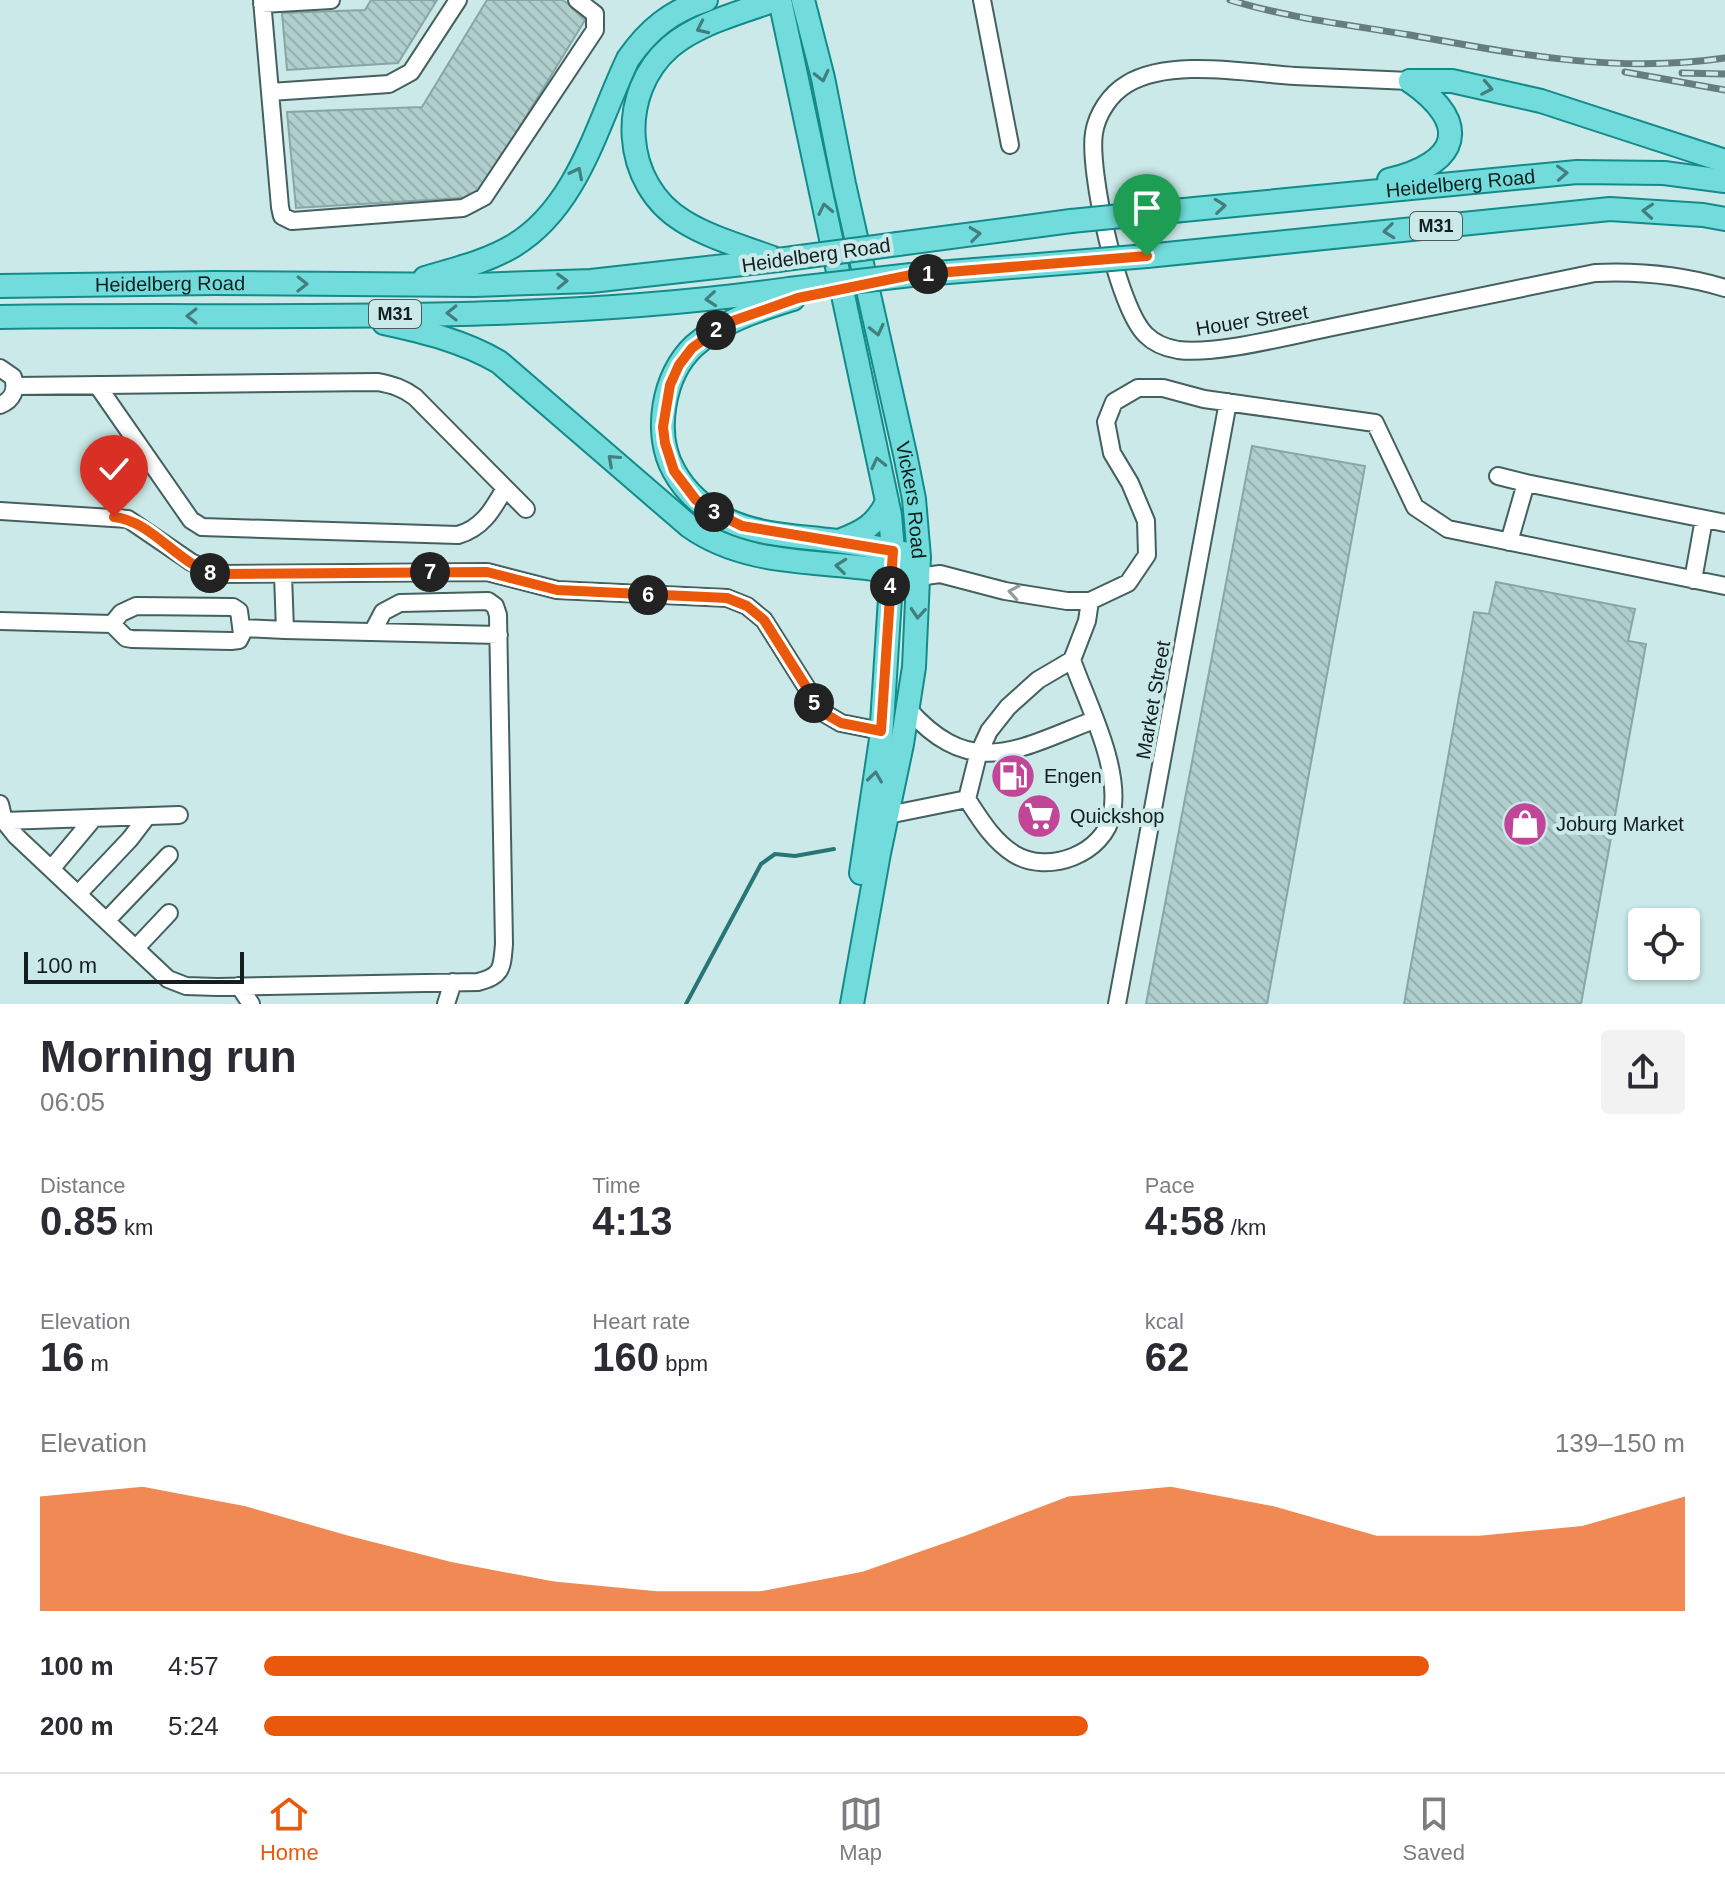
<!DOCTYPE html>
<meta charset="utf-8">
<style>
body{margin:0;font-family:Arial,sans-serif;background:#f2f2f3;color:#2b2b33;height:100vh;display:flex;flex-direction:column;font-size:30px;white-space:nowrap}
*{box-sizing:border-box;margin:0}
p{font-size:26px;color:#7c7c81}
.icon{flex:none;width:44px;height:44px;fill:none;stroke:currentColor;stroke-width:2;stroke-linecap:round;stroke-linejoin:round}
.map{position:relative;height:1004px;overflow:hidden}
.details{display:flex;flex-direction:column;background:#fff;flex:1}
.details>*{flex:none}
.controls{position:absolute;left:1628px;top:908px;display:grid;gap:16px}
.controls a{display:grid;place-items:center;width:72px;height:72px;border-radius:8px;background:#fff;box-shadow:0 2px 6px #0004;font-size:40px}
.scale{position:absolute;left:24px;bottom:20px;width:220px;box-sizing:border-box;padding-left:8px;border:4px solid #131f1f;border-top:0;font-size:22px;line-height:28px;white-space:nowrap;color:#131f1f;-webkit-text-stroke:6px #cae9e8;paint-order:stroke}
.pin{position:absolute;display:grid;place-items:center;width:68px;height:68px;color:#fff;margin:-82px -34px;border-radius:50% 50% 50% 0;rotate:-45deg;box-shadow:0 0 8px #0007}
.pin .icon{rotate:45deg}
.km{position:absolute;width:40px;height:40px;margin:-20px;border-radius:50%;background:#222;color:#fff;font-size:22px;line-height:40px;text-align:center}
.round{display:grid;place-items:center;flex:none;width:84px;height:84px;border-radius:8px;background:#f2f2f3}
.overview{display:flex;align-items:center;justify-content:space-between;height:136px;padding:0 40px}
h1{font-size:44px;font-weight:700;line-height:60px}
.metrics{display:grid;grid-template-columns:repeat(3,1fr);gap:12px;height:136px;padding:8px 40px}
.metrics div{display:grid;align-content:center}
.metrics b{font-size:40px;font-weight:700}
.metrics small{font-size:22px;font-weight:400}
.metrics p{font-size:22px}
.chart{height:224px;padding:16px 40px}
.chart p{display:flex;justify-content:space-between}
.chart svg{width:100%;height:144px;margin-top:8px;fill:#ea580c;opacity:.7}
ul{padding:0 40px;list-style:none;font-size:26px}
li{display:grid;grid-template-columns:128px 96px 1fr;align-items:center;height:60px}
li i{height:20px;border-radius:10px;background:#ea580c}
.menu{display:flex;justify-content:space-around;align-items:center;height:112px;border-top:2px solid #e1e1e2;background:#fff;font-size:22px;color:#7c7c81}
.menu a{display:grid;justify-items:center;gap:4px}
.menu .on{color:#ea580c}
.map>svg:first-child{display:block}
</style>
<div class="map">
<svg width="1725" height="1004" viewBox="0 0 1725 1004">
<defs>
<pattern id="building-back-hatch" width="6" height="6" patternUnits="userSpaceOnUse" patternTransform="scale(2)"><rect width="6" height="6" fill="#b0cecd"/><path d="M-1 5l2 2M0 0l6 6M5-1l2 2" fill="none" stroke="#96b0b0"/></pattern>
</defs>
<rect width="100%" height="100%" fill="#cae9e8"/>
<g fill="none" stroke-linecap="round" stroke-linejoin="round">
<path stroke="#277675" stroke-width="4" d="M 686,1004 L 761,864 L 775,854 L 795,856 L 834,849"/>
</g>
<path fill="url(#building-back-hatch)" stroke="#88a6a4" stroke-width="2" d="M 371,0 L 437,0 L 398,63 L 287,70 L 282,13 L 365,10 Z
M 487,0 L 562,0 L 588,15 L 477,197 L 296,208 L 287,112 L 422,107 Z
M 1252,446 L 1365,466 L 1267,1004 L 1146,1004 Z
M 1496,582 L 1635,609 L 1628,641 L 1646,644 L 1581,1004 L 1404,1004 L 1474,612 L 1489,614 Z"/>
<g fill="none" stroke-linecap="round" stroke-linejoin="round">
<g stroke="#44605f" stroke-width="20">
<path id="minor" d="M 262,0 L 280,207 L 282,216 L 292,221 L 463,208 L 484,197 L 595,30 L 595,14 L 577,0
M 982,0 L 1010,145
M 262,4 L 331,0
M 1410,81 C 1371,79 1333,78 1295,76 C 1247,73 1170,58 1127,84 C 1110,94 1097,114 1094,133 C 1088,170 1118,309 1146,335 C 1155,344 1166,348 1178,350 C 1216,355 1288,336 1328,328 C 1417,310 1506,292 1595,273 C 1639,271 1682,275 1725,288
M 270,92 L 389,84 L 411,72 L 458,0
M 0,368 L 13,377 C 17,390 13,400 0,405
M 97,385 L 191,520 L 202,527 L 458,535 C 483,528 493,509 505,488
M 15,386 L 378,382 C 393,385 403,388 415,397 L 526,509
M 1498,476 L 1526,483 L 1509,542
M 1526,483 L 1725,523
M 0,511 L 128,519 L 191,562 L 217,574 L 487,572 L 557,590 L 727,598 L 747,606 L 764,620 L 822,712 L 841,723 L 881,731
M 283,575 L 285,630 L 499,635
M 918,577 L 940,574 L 1005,591 L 1067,601 L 1090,601 L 1128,583 L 1147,555 L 1146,521 L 1130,483 L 1112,453 L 1106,422 L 1114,402 L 1138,388 L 1163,388 L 1204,399 L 1375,423 L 1415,507 L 1448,529 L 1725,586
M 1693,580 L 1704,519
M 0,621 L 112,624 L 121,613 L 136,606 L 233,607 L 239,611 L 242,634 L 239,640 L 231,641 L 132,639 L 126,638 L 112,624
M 242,628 L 285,630
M 908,709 C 972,781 1018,749 1094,720
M 967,799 C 980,819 993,841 1014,854 C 1048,875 1105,854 1112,813 C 1121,767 1087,703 1072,660
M 0,804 L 4,821 L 16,836 L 168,979 L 186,986 L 217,987 L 478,982 C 503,976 502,967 504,944 L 498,615 L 495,606 L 488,601 L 400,603 L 383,612 L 373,631
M 888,815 L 967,799 L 978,755 L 989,731 L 1008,707 L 1038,680 L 1072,660 L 1087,621 L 1090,601
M 4,821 L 179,815
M 52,868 L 93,819
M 79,893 L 130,839 L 146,818
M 107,920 L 169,855
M 136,948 L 169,913
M 239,986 L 251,1004
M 446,1004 L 453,982
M 1117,1004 L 1228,402"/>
</g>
<g stroke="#128b8a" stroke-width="26">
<g id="major">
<path d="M 780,0 L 890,515 L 893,551 L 881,739 L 861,873"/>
<path id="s1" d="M 803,0 L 823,78 L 844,184 L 905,454 L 914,499 L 919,557 L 914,667 L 902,744 L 879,853 L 852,1004"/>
<path d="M 1410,81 L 1452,81 L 1541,101 L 1725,161"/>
<path d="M 1389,180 C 1460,163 1472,124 1410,81"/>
<path id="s2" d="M 1142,214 L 1577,172 L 1664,173 L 1725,181"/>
<path d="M 898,244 L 1071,221"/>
<path d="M 1147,256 L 1610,209 L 1703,215 L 1725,219"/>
<path d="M 773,258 C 744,247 710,238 683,221 C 622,184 617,93 670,47 C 698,23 740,13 775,0"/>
<path d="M 911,275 L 1075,262"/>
<path d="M 425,278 C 455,269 486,262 513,246 C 578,207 597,124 628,59 C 648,30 671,11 706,0"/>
<path id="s3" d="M 0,286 L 214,283 L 475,285 L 591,281 L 778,260"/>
<path d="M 793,299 C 758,310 722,321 694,346 C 663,375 653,434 674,471 C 686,493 705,509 727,520 C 758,535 795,536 829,540 C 855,543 881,548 907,554"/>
<path d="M 0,317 C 263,313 528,326 789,289"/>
<path d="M 384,323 C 425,332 463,341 499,362 L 689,526 C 752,571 833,558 905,574"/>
<path d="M 839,541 C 863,532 876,525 887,502"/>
</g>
</g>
<use href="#minor" stroke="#fff" stroke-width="16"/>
<use href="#major" stroke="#71dcdb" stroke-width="22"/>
<g stroke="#677c7c" stroke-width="7">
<path id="rail" d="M 1230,0 C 1288,18 1350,25 1410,35 C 1516,54 1617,74 1725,58
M 1625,72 L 1725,90
M 1682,73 L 1725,74"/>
</g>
<use href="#rail" stroke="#cae9e8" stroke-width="4" stroke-dasharray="12" stroke-linecap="butt"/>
<g stroke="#128b8a" stroke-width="26" stroke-linecap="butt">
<path id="major-bridge" d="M 1071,221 L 1142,214
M 778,260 L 898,244
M 1075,262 L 1147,256
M 789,289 L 911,275"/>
</g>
<use href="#major-bridge" stroke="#71dcdb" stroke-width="22"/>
</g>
<defs><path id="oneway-chevron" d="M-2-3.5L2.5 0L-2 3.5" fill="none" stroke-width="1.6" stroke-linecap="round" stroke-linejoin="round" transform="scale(2)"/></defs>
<g stroke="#427e7d">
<use href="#oneway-chevron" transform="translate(702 28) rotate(155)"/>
<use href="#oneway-chevron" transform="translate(822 76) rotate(77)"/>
<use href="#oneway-chevron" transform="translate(1487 88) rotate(11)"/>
<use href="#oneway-chevron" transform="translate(577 173) rotate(-63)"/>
<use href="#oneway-chevron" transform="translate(1562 173) rotate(-3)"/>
<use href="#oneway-chevron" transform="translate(1220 206) rotate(-6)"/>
<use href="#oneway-chevron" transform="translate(825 209) rotate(-102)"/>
<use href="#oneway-chevron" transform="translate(1648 211) rotate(-176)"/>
<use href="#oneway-chevron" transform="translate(1389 231) rotate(174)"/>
<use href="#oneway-chevron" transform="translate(975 234) rotate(-7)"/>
<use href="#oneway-chevron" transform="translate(562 281) rotate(-2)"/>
<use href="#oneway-chevron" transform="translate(302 284) rotate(1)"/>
<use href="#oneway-chevron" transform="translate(711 299) rotate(175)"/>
<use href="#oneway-chevron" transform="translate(452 313) rotate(179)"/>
<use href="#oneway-chevron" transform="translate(192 316) rotate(180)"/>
<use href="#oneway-chevron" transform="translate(877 330) rotate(77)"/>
<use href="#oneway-chevron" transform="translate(613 460) rotate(-138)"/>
<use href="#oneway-chevron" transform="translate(878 463) rotate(-103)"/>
<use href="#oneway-chevron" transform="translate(841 566) rotate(-174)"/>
<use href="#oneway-chevron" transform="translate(918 613) rotate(94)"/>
<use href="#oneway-chevron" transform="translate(875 777) rotate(-82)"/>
</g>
<use stroke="#959a9a" href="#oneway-chevron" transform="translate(1014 592) rotate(-170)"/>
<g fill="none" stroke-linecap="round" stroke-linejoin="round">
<g stroke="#fff" stroke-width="16">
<path id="route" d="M 114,517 C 153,521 178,566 217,574 L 487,572 L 557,590 L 727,598 L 747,606 L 764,620 L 822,712 L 841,723 L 881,731 L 893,551 L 742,526 L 712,511 L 696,500 L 674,471 L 665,443 L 663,427 L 670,385 L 679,365 L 692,348 L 727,323 L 798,298 L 911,275 L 1147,256"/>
</g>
<use href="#route" stroke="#ea580c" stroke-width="10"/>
</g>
<defs>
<g id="fuel-disc" transform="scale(2.3)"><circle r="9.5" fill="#c24698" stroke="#cae9e8"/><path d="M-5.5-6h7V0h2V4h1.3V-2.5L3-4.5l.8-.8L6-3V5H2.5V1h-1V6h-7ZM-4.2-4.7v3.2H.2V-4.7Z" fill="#fff"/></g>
<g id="supermarket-disc" transform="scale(2.3)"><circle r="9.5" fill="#c24698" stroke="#cae9e8"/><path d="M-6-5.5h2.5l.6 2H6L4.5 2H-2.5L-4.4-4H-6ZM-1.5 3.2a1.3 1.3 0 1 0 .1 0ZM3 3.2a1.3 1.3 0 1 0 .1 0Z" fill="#fff"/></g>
<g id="shop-disc" transform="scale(2.3)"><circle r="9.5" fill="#c24698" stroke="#cae9e8"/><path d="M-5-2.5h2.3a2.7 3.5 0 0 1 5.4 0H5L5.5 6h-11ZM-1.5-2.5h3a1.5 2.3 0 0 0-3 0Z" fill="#fff"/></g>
</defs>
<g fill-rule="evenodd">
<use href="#fuel-disc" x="1013" y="776"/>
<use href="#supermarket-disc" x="1039" y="816"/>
<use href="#shop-disc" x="1525" y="824"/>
</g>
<g text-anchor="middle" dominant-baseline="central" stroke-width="8" stroke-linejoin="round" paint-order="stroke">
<g fill="#cae9e8" stroke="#4a5c5b" stroke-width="2">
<rect x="1410" y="212" width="52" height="28" rx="6"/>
<rect x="369" y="300" width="52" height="28" rx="6"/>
</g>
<g font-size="18" font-weight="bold" fill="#131f1f">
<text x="1436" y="226">M31</text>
<text x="395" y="314">M31</text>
</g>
<g font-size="20" fill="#131f1f" stroke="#cae9e8">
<text stroke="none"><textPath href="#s2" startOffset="320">Heidelberg Road</textPath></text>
<text transform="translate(816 255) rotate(-8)">Heidelberg Road</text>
<text stroke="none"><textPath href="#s3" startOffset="170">Heidelberg Road</textPath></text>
<text transform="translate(1252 320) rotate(-9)">Houer Street</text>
<text stroke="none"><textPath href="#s1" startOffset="512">Vickers Road</textPath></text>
<text transform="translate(1153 700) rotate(-80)">Market Street</text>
</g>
<g font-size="20" fill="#131f1f" stroke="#cae9e8" text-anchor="start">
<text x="1044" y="776">Engen</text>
<text x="1070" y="816">Quickshop</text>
<text x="1556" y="824">Joburg Market</text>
</g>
</g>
</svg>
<div class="controls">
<a><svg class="icon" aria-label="locate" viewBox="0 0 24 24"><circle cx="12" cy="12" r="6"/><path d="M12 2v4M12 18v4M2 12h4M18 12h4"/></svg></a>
</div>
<div class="scale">100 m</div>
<div class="pin" style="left:1147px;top:256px;background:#1e9e55"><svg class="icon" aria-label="arrive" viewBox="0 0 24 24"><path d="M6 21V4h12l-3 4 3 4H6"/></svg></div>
<div class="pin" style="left:114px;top:517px;background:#d93025"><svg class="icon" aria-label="check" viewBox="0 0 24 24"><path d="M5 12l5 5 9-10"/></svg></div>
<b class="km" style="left:928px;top:274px">1</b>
<b class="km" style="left:716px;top:330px">2</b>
<b class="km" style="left:714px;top:512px">3</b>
<b class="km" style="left:890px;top:586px">4</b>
<b class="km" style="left:814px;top:703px">5</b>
<b class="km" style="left:648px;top:595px">6</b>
<b class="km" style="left:430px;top:572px">7</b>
<b class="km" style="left:210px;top:573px">8</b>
</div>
<section class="details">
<div class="overview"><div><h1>Morning run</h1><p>06:05</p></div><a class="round"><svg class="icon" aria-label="share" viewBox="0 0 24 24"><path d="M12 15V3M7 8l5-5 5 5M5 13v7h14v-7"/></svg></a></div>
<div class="metrics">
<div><p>Distance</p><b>0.85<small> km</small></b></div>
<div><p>Time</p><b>4:13</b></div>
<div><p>Pace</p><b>4:58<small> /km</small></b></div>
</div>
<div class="metrics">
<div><p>Elevation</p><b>16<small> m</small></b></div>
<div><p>Heart rate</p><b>160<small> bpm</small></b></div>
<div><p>kcal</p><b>62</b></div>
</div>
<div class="chart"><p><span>Elevation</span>139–150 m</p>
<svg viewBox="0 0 160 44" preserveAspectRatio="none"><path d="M0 44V9L10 6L20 12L30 21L40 29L50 35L60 38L70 38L80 32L90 21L100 9L110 6L120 12L130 21L140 21L150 18L160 9V44z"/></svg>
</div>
<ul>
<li><b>100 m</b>4:57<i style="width:82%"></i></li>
<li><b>200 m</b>5:24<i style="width:58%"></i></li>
</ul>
</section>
<nav class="menu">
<a class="on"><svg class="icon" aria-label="home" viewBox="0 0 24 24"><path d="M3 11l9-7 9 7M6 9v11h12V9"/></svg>Home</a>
<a><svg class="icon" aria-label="map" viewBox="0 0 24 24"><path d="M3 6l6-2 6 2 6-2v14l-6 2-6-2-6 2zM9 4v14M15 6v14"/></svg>Map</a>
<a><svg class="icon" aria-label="saved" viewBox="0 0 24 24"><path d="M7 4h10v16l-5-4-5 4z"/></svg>Saved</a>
</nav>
